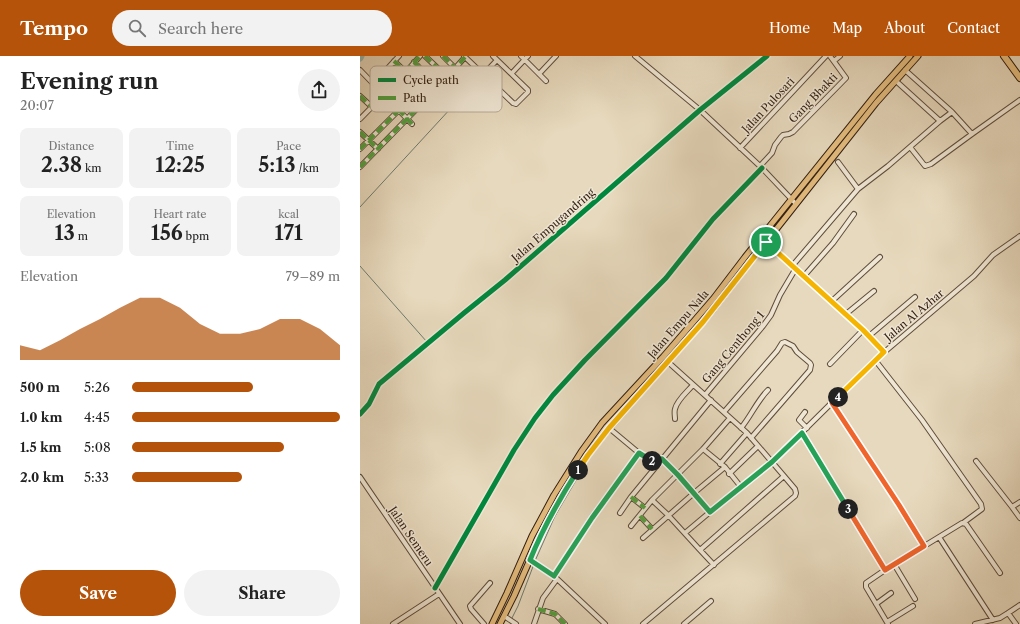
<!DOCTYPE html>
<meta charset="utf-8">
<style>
body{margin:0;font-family:"Libre Caslon Text",serif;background:#f2f2f2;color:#222;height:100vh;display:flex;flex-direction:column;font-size:15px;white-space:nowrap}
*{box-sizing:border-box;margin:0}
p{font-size:13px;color:#767676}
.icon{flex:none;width:22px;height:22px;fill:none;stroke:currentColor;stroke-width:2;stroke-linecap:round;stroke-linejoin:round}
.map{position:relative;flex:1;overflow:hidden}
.side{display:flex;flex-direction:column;background:#fff;width:360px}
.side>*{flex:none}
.pin{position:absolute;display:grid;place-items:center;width:34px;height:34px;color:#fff;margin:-17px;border:2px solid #fff;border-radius:50%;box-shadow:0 1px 4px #0007}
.km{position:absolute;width:20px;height:20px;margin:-10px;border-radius:50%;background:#222;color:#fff;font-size:11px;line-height:20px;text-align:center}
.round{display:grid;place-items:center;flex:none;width:42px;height:42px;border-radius:21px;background:#f2f2f2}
.head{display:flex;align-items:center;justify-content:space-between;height:68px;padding:0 20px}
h1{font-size:22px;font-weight:700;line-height:30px}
.figures{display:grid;grid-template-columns:repeat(3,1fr);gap:6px;height:68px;padding:4px 20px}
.figures div{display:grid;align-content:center;border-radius:8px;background:#f2f2f2;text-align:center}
.figures b{font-size:20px;font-weight:700}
.figures small{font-size:11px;font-weight:400}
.figures p{font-size:11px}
.chart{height:112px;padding:8px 20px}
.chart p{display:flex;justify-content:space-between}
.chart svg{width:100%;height:72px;margin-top:4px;fill:#b45309;opacity:.7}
.button{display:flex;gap:8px;margin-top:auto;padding:8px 20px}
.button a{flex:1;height:46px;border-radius:24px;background:#b45309;color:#fff;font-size:16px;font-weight:700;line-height:46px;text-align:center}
.button a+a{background:#f2f2f2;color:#222}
ul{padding:0 20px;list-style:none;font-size:13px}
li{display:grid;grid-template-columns:64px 48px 1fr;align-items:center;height:30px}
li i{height:10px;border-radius:5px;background:#b45309}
header{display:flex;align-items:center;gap:24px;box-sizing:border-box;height:56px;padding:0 20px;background:#b45309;color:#fff}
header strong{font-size:19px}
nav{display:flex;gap:22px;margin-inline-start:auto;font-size:14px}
.search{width:280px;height:36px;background:#f2f2f2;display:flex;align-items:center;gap:10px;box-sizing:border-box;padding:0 14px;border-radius:22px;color:#767676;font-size:15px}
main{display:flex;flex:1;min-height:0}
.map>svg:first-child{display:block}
</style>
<header>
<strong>Tempo</strong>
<div class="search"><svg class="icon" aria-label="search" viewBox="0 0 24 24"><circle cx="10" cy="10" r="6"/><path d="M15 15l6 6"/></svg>Search here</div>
<nav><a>Home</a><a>Map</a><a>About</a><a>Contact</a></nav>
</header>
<main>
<section class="side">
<div class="head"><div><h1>Evening run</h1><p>20:07</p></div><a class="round"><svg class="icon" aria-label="share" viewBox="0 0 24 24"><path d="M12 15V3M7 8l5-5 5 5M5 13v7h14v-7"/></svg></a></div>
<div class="figures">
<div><p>Distance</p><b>2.38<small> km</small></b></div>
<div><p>Time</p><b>12:25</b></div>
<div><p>Pace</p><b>5:13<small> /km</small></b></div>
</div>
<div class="figures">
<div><p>Elevation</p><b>13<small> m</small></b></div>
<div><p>Heart rate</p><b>156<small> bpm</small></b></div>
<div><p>kcal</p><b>171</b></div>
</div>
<div class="chart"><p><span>Elevation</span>79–89 m</p>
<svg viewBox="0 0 160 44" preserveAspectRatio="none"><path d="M0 44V35L10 38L20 32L30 25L40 19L50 12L60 6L70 6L80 12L90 22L100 28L110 28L120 25L130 19L140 19L150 25L160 35V44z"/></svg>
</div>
<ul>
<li><b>500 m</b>5:26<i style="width:58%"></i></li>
<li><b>1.0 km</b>4:45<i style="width:100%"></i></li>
<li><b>1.5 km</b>5:08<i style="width:73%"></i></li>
<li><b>2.0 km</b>5:33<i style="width:53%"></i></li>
</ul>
<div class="button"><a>Save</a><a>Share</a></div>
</section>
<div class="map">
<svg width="660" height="568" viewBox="0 0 660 568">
<rect width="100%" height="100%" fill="#e7d9bd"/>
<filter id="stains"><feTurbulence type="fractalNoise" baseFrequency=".005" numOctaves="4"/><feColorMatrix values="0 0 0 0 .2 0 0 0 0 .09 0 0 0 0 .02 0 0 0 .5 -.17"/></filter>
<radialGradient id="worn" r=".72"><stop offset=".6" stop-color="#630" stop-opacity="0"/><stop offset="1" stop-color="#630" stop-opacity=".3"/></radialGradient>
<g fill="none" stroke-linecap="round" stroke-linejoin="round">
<path stroke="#6e7c6f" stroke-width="1" d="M 0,151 L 115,26
M 0,210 L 67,286
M 54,301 L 70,289
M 311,307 L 353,259 L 393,207
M 18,333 L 24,326
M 0,362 L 12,346
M 253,373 L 309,309
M 175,505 L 195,460 L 228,404 L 251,375
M 151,564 L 158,550 L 174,508"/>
<path stroke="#97baad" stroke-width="7" d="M 0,2 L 1,0"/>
<g stroke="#5e4d3c" stroke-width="6">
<path id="minor" d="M 65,0 L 87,21
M 83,0 L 95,12
M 104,0 L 153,47 L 156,48 L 168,36 L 168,34 L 133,0
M 161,0 L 186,25
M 275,0 L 340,54 L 402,112 L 436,148
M 34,5 L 70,39
M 474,5 L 480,0
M 54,6 L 78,31
M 0,14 L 52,68
M 545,14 L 592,56
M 152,17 L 168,0
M 179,18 L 196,0
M 123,19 L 137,4
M 37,25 L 62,48
M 536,25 L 580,65
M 14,27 L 39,0
M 0,40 L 12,51
M 0,63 L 46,16 L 60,0
M 0,76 L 18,93
M 550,91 L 565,110 L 571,108 L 612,78 L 660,44
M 380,92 L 466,0
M 0,93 L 39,54
M 478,106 L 498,133
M 400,110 L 412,97 L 415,89 L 421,81 L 423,79 L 429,78 L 433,76 L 486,22 L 470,0
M 0,111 L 84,25 L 105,1
M 406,186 L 503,274 L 524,296
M 433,209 L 498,133 L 528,110 L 580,65 L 592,56 L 612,78
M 444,220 L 473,187 L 494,158
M 472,245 L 520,201
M 486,258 L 514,235
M 509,280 L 555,241
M 515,304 L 562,364 L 621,448 L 622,453 L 603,467
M 470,308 L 503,274
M 345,339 L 403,270 L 411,259 L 420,239 L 436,212
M 472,347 L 539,449 L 564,490
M 364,356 L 417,295 L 422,287 L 425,286 L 433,290 L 437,296 L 450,307 L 451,309 L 450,314 L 391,382
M 445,356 L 439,364 L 447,372
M 0,358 L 9,348 L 19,328 L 104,257 L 145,224 L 340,54 L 407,0
M 315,363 C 315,360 314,356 315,353 C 317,344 327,336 333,329
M 249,372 L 279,397 L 298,408
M 381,372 C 391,360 397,345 408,334
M 442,377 L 525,514
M 343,393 L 365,411 L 381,431
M 302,403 L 318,419 L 350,456
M 616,405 L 652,451
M 360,408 L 387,377
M 369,418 L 398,390
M 0,421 L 100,568
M 271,441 L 285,452
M 292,444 L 308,459 L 340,494 L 424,420
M 660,446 L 652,451 L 660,462
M 260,457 L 271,441 L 351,344
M 280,460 L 292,473
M 271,470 L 292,444 L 343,393 L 370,362
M 325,477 L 350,456 L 412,406 L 515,304 L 614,220 L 633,199 L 660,180
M 579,481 L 633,564
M 283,482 L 334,437 L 365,411
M 340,494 L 354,509
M 170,504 L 194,520 L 245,568
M 534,508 L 555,543
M 194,520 L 231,462 L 279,397
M 75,532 L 154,394 L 175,362 L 193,339 L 225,304 L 306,222 L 353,163 L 402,112
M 516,548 L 531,537
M 178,553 L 195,558 L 205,568
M 648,557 L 656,568
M 144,560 L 156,568
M 527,566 L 553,550
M 33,568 L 79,538
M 124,568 L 111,553 L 110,550 L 130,527
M 174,568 L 183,542 L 197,523
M 283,568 L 435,440 L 436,437 L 435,433 L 424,420 L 387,377 L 308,306
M 324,568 L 351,545
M 528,568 L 506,531 L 506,527 L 525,514 L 602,467 L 606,468 L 640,517
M 615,568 L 640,562 L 648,557 L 660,549"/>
</g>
<g stroke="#311e11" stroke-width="7">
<path id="major" d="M 132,568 L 147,537 L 172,480 L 194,439 L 221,396 L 242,367 L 303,301 L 353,243 L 385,201 L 516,38 L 550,0
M 140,568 L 154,540 L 179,483 L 200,444 L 227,399 L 249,372 L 343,266 L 516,47 L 558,0"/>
</g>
<g stroke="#311e11" stroke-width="8">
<path id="highway" d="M 644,0 L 660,22"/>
</g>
<use href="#minor" stroke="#efe6d4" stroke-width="4"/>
<use href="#major" stroke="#e4bc7e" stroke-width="5"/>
<use href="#highway" stroke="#e4bc7e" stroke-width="6"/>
<path stroke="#52a23f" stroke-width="4" stroke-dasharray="8 4" stroke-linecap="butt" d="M 65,0 L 87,21
M 83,0 L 95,12
M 34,5 L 70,39
M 54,6 L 78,31
M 37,25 L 62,48
M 0,40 L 12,51
M 52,68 L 24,38 L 60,0
M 0,76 L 18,93
M 0,93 L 39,54
M 0,111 L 84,25 L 105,1
M 271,441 L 285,452
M 280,460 L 292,473
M 178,553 L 195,558 L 205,568"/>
<g stroke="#efe6d4" stroke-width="8">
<path id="cycleway" d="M 0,358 L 9,348 L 19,328 L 104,257 L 145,224 L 340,54 L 407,0
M 75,532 L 154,394 L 175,362 L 193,339 L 225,304 L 306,222 L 353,163 L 402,112"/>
</g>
<use href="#cycleway" stroke="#00873e" stroke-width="5"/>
</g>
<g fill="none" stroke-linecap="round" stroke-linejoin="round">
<g stroke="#fff" stroke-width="8">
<path id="split-1" d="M 218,414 L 228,399 L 249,372 L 343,266 L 406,186"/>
</g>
<g stroke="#fff" stroke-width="8">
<path id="split-2" d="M 218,414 C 200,442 183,472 170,504 L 194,520 L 232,462 L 279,397 L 292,405"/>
</g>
<g stroke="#fff" stroke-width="8">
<path id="split-3" d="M 292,405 L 298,408 L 302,403 L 318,419 L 350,456 L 412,406 L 442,377 L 488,453"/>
</g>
<g stroke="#fff" stroke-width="8">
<path id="split-4" d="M 478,341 L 472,347 L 539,449 L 564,490 L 525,514 L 488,453"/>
</g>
<g stroke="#fff" stroke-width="8">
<path id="split-5" d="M 406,186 L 503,274 L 524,296 L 478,341"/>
</g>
<use href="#split-1" stroke="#f5b400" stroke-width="5"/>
<use href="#split-2" stroke="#22a559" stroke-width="5"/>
<use href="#split-3" stroke="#22a559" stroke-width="5"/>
<use href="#split-4" stroke="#f0652b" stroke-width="5"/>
<use href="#split-5" stroke="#f5b400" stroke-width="5"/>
</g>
<g text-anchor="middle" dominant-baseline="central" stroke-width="3" stroke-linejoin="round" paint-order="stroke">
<g font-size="11" fill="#311e11" stroke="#efe6d4">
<text transform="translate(453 42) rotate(-46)">Gang Bhakti</text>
<text transform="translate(408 49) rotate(-47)">Jalan Pulosari</text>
<text transform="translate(193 169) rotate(-41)">Jalan Empugandring</text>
<text transform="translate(554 259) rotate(-40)">Jalan Al Azhar</text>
<text transform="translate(318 268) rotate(-49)">Jalan Empu Nala</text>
<text transform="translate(373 291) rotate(-50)">Gang Centhong 1</text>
<text transform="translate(51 480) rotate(56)">Jalan Semeru</text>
</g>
</g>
<rect x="10" y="10" width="132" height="46" rx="6" fill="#efe6d4" stroke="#b6aa9a" stroke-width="1"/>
<rect x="18" y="22" width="18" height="4" fill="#00873e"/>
<rect x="18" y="40" width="18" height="4" fill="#52a23f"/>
<g font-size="11" fill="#311e11">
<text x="43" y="28">Cycle path</text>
<text x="43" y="46">Path</text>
</g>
<rect width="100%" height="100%" filter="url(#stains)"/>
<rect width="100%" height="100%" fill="url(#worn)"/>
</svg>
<div class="pin" style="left:406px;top:186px;background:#1e9e55"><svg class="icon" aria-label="arrive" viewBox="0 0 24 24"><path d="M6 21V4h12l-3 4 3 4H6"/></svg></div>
<b class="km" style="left:218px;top:414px">1</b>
<b class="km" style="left:292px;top:405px">2</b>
<b class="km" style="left:488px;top:453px">3</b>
<b class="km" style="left:478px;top:341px">4</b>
</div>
</main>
